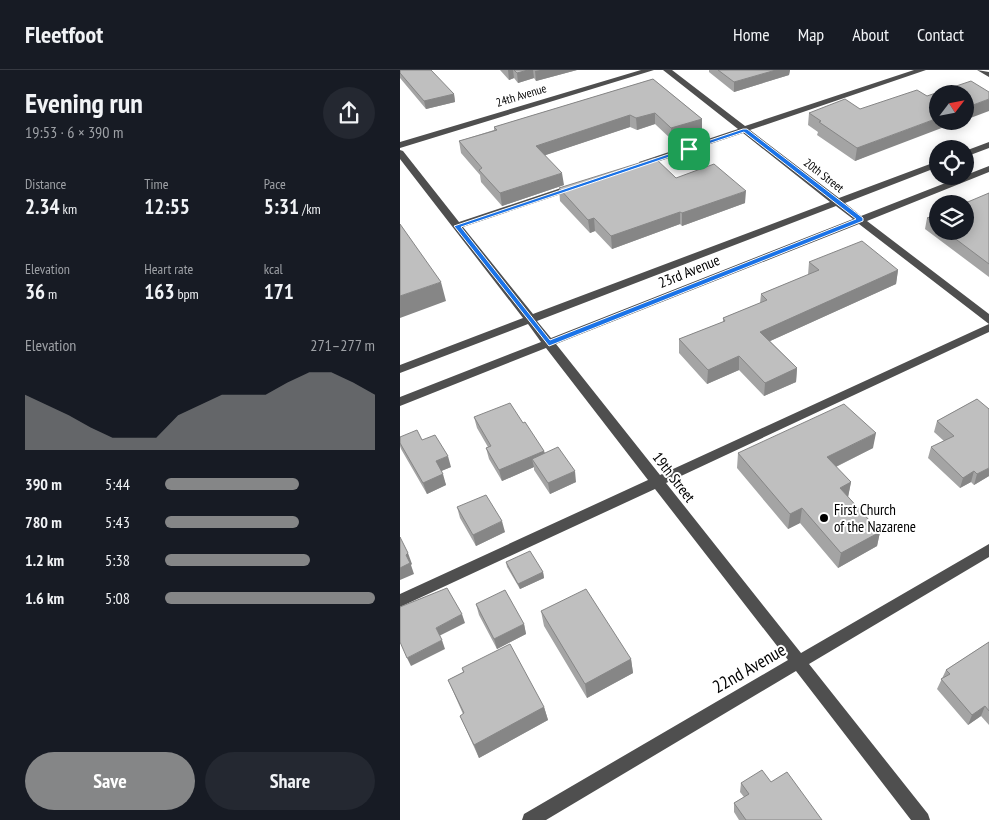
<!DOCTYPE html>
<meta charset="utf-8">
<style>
body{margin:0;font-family:"PT Sans Narrow",sans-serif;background:#242831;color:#f1f3f6;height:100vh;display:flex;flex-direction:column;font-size:19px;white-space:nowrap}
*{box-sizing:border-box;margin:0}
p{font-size:16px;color:#9ea1a6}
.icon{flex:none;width:28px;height:28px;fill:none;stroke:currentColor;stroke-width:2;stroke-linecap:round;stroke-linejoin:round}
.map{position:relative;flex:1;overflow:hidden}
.side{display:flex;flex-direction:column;background:#171b24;width:400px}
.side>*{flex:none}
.needle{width:32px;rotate:58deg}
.tools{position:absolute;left:529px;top:15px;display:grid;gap:10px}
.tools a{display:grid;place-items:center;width:45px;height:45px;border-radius:50%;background:#171b24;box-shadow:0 2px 12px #0003;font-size:25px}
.pin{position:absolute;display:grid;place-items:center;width:42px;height:42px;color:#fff;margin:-21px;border-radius:10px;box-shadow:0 2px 8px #0006}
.round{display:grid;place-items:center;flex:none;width:52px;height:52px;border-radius:26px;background:#242831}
.head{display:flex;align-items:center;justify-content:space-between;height:85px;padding:0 25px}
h1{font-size:28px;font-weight:600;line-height:38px}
.metrics{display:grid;grid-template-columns:repeat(3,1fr);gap:8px;height:85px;padding:5px 25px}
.metrics div{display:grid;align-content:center}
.metrics b{font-size:21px;font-weight:600}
.metrics small{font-size:14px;font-weight:400}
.metrics p{font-size:14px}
.chart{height:140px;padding:10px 25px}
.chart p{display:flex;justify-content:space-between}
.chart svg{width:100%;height:90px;margin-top:5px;fill:#858687;opacity:.7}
.button{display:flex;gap:10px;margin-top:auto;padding:10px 25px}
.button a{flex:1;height:58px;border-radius:30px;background:#858687;color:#fff;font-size:20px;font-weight:600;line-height:58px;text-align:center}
.button a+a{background:#242831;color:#f1f3f6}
ul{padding:0 25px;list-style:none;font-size:16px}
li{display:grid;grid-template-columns:80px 60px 1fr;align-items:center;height:38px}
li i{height:12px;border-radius:6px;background:#858687}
header{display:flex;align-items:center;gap:30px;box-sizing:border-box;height:70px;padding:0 25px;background:#171b24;border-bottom:1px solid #363941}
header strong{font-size:24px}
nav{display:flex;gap:28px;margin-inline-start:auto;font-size:18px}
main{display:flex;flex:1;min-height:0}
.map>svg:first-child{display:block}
</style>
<header>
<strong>Fleetfoot</strong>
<nav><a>Home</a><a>Map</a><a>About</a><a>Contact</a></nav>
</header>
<main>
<section class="side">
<div class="head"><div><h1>Evening run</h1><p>19:53 · 6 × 390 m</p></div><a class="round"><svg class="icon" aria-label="share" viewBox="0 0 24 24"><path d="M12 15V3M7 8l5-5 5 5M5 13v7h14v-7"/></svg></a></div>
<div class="metrics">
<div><p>Distance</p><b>2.34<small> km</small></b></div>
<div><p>Time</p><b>12:55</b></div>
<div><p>Pace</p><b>5:31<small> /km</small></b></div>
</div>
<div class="metrics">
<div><p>Elevation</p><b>36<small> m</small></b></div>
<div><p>Heart rate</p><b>163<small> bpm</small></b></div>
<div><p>kcal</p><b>171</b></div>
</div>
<div class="chart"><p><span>Elevation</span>271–277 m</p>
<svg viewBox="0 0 160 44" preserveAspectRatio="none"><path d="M0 44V17L10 22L20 27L30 33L40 38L50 38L60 38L70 27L80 22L90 17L100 17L110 17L120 11L130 6L140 6L150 11L160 17V44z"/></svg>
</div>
<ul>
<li><b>390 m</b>5:44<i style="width:64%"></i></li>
<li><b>780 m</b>5:43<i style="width:64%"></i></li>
<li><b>1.2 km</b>5:38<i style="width:69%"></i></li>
<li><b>1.6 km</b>5:08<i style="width:100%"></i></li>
</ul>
<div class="button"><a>Save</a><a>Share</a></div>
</section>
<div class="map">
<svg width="589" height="750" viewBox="0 0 589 750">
<rect width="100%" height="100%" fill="#fff"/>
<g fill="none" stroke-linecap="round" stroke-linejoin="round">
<path fill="#4f4f4f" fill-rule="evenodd" d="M 241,0 L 254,0 L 0,78 L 0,72 Z
M 263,0 L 272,0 L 345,56 L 514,0 L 526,0 L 350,60 L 439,128 L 538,91 L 538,97 L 445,133 L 461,146 L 589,96 L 589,102 L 467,151 L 589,244 L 589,254 L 459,154 L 156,274 L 260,405 L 589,254 L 589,262 L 266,413 L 401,583 L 589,474 L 589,487 L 409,594 L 528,744 L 530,750 L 511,750 L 396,601 L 146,750 L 122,750 L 124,744 L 388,590 L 255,419 L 0,537 L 0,524 L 248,410 L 146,278 L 0,336 L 0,327 L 141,272 L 128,254 L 0,303 L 0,295 L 123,248 L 0,89 L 0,80 L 3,81 L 59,152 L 170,115 L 176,115 L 176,119 L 63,157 L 133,244 L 430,132 L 343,63 L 245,96 L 239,96 L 239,92 L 338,59 ZM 436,136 L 453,149 L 151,268 L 137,251 Z
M 577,0 L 589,2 L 589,7 Z
M 589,72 L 589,78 L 565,87 L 565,81 Z"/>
</g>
<path fill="#a4a4a4" d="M 0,0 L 54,24 L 55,32 L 26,39 L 0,8 Z
M 100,0 L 177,0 L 136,11 L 134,8 L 118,13 L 114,8 L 109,10 Z
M 309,0 L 390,0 L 389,5 L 334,22 L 309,2 Z
M 253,9 L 302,49 L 302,60 L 272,70 L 255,54 L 237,60 L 230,57 L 145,85 L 164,115 L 102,136 L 81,112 L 80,105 L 61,83 L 59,71 L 94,60 L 94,57 Z
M 409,43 L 486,78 L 455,91 L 417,65 L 418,62 L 408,55 Z
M 276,108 L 345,133 L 282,156 L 280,154 L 212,179 L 195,161 L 190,163 L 160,131 L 159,118 Z
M 589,123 L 589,207 L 525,159 L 527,148 L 538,144 L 538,161 L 565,161 Z
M 409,192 L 498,200 L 496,214 L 370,271 L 397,298 L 396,312 L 364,326 L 339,300 L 307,314 L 279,283 L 279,269 L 323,252 L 323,248 L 360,233 L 361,224 L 408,205 Z
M 577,329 L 589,406 L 574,415 L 571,412 L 560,418 L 528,388 L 531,377 L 544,371 L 534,362 L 537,351 Z
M 74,347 L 123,353 L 144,381 L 145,383 L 176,412 L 150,424 L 134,400 L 134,397 L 102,411 L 89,389 L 86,378 L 88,377 L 77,358 Z
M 0,367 L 51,397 L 41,401 L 46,415 L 27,424 L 1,379 L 0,376 Z
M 473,378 L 436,397 L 451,412 L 448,427 L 480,462 L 477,476 L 438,498 L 400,453 L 388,459 L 337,398 L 338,383 Z
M 57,437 L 105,462 L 76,476 L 60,448 Z
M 106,492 L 143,502 L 144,508 L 120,519 L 107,497 Z
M 76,534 L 124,554 L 126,564 L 97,579 L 79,545 Z
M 141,541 L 231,589 L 233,603 L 187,628 L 144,556 Z
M 589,572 L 589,655 L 581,646 L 568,655 L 537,619 L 546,600 Z
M 62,598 L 144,637 L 148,650 L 79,688 L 60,646 L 63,644 L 48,610 L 63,602 Z
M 371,712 L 422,750 L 339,750 L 334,742 L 334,733 L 344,727 L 340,722 L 341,713 Z"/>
<path fill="#868686" d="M 108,0 L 113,0 L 114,8 L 109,10 Z
M 128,0 L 133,0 L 134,8 L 118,13 L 117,3 Z
M 140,0 L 177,0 L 136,11 L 135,1 Z
M 376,0 L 390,0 L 389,5 L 334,22 L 334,12 Z
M 54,24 L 55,32 L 26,39 L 24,31 Z
M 589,29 L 589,41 L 565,50 L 565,38 Z
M 255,43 L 255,54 L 237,60 L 236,48 Z
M 230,45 L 230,57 L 137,88 L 136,76 Z
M 538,48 L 538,51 L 560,51 L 455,91 L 457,78 Z
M 302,49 L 302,60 L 272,70 L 271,58 Z
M 162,103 L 164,115 L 102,136 L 100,123 Z
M 346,121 L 345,133 L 282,156 L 282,143 Z
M 280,142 L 280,154 L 212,179 L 211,166 Z
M 194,148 L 195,161 L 190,163 L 188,150 Z
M 498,200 L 496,214 L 359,276 L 360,262 Z
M 41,212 L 46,231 L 0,248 L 0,226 Z
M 339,286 L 339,300 L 307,314 L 308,300 Z
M 397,298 L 396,312 L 364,326 L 365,313 Z
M 476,363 L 473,378 L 425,402 L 427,387 Z
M 144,381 L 146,392 L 132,389 L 134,397 L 102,411 L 99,400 Z
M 48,386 L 51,397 L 39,402 L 36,391 Z
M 589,398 L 589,406 L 574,415 L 577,404 Z
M 175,401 L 176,412 L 150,424 L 148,413 Z
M 574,401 L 571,412 L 560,418 L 563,408 Z
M 43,404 L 46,415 L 27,424 L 23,413 Z
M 451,412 L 448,427 L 440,418 Z
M 402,438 L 400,453 L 388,459 L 390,444 Z
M 102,451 L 105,462 L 76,476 L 73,465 Z
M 480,462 L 477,476 L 438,498 L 441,483 Z
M 8,483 L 12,494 L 11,495 L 14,504 L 0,510 L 0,498 L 6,485 Z
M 143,502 L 144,508 L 120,519 L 118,514 Z
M 62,544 L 65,553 L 39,566 L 36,558 Z
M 124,554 L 126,564 L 97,579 L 94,569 Z
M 42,570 L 45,579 L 11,596 L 7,588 Z
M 231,589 L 233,603 L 187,628 L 185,614 Z
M 585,636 L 581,646 L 568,655 L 572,645 Z
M 144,637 L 148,650 L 79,688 L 74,675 Z"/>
<path fill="#bfbfbf" stroke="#868686" d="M 0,0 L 31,0 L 54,24 L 24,31 L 0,3 Z
M 114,0 L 128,0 L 117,3 Z
M 318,0 L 376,0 L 334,12 Z
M 253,9 L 302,49 L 271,58 L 255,43 L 236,48 L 230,45 L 136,76 L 162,103 L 100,123 L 79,100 L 82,98 L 59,71 L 97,60 L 94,57 Z
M 571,11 L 589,22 L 589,29 L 565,38 L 565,24 L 538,24 L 538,48 L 457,78 L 419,52 L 421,51 L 409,43 L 445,29 L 460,39 L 517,20 L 527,26 Z
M 255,88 L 276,108 L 314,94 L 346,121 L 282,143 L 280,142 L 211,166 L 194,148 L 188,150 L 159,118 Z
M 589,123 L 589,194 L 545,161 L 565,161 L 565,134 L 563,134 Z
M 538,144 L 538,156 L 527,148 Z
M 0,154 L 41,212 L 0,226 Z
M 462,171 L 498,200 L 360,262 L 397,298 L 365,313 L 339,286 L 308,300 L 279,269 L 325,251 L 323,248 L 367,230 L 361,224 L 419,200 L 409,192 Z
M 577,329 L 589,339 L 589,398 L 577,404 L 574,401 L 563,408 L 531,377 L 554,366 L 537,351 Z
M 110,333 L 123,353 L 125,352 L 144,381 L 99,400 L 86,378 L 91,376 L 74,347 Z
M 444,334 L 476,363 L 427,387 L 451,412 L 440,418 L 480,462 L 441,483 L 402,438 L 390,444 L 338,383 Z
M 17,360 L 22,370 L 35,365 L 48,386 L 36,391 L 43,404 L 23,413 L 0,373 L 0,367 Z
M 158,377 L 175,401 L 148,413 L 132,389 Z
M 86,425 L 102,451 L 73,465 L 57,437 Z
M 0,467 L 8,483 L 6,485 L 10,493 L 0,498 Z
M 130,481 L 143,502 L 118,514 L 106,492 Z
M 47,518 L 62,544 L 36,558 L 42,570 L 7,588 L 0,572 L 0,537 Z
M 186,519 L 231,589 L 185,614 L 141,541 Z
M 105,520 L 124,554 L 94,569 L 76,534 Z
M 589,572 L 589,641 L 585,636 L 572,645 L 541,609 L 550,604 L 546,600 Z
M 110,574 L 144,637 L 74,675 L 60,646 L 64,643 L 48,610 L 64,602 L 62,598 Z
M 362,700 L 371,712 L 387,702 L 422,750 L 346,750 L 334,733 L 349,724 L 341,713 Z"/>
<path fill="#1a73e8" stroke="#fff" fill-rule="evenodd" d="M 343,59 L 347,59 L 463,148 L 463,151 L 149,276 L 54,156 ZM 344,62 L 456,149 L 150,270 L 61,157 Z"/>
<circle fill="#000" stroke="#fff" stroke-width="2" cx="424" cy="448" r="5"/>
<g text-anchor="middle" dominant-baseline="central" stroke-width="4" stroke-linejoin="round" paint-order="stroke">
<g font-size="12" fill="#000" stroke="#fff">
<text transform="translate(121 25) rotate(-17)">24th Avenue</text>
<text transform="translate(424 105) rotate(38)">20th Street</text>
</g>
<g font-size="15" fill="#000" stroke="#fff">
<text transform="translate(289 201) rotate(-22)">23rd Avenue</text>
<text transform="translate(274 407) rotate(52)">19th Street</text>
</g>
<g font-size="15" fill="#000" stroke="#fff" text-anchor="start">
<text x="434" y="439">First Church<tspan x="434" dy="17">of the Nazarene</tspan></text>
</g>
<g font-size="18" fill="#000" stroke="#fff">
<text transform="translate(349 598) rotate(-30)">22nd Avenue</text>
</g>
</g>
</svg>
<div class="tools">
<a><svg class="needle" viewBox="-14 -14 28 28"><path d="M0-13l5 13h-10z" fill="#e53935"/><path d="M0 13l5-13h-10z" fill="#9ea1a6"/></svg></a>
<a><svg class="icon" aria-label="locate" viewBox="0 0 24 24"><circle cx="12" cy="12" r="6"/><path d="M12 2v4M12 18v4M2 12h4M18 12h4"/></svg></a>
<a><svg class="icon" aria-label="layers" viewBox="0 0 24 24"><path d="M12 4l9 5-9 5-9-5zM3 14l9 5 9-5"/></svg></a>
</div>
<div class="pin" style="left:289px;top:79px;background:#1e9e55"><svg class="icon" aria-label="arrive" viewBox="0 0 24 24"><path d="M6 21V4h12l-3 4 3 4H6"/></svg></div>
</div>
</main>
